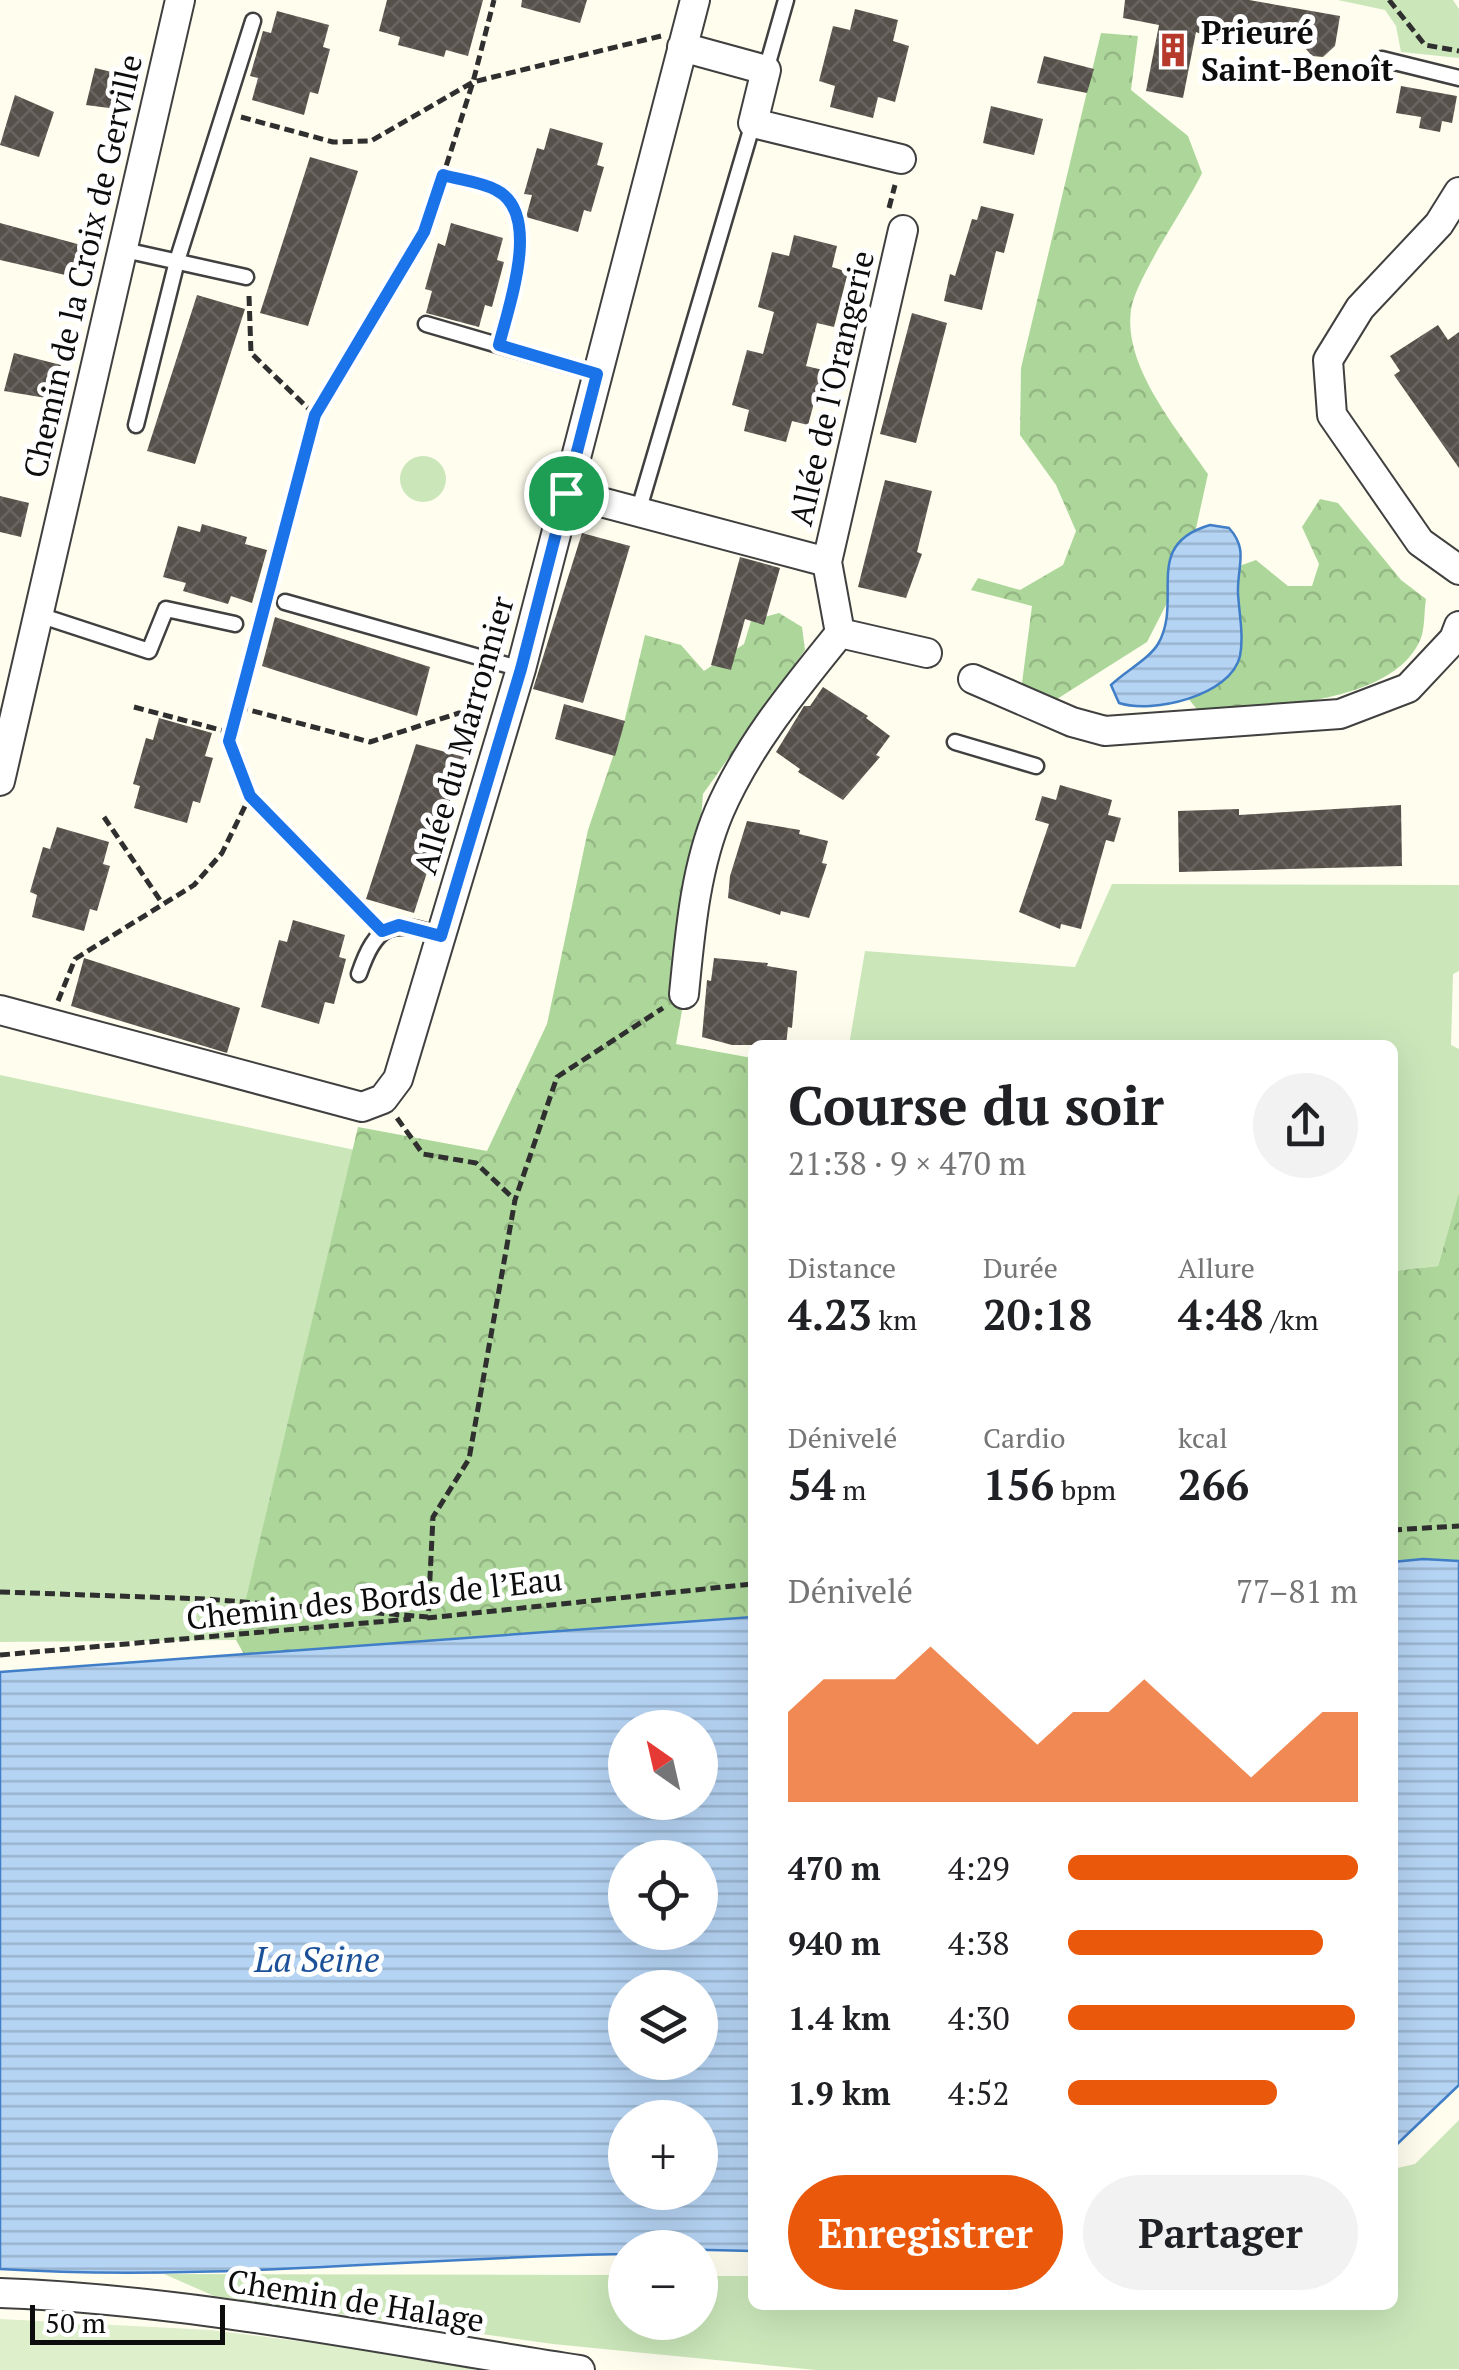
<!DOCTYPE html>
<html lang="fr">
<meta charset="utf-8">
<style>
body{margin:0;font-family:"PT Serif",serif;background:#f2f2f2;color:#202124;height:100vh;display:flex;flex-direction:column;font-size:38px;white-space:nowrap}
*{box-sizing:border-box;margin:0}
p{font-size:32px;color:#757577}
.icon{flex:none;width:55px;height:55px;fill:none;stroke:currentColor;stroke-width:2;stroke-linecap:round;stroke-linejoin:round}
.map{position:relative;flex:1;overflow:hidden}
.details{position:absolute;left:748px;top:1040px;width:650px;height:1270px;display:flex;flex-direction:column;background:#fff;border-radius:15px;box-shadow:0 10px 40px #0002}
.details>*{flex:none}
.needle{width:65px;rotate:326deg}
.controls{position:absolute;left:608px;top:1710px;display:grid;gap:20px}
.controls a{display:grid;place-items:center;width:110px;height:110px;border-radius:50%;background:#fff;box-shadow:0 10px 40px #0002;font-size:50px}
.scale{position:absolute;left:30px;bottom:25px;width:195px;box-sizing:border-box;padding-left:10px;border:5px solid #0d0d0d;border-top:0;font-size:28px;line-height:35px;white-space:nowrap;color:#0d0d0d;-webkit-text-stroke:8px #fff;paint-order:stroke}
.pin{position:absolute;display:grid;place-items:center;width:85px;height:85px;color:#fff;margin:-42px;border:5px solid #fff;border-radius:50%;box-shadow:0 2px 10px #0007}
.round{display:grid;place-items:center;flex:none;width:105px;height:105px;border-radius:52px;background:#f2f2f2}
.headline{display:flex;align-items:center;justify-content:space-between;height:170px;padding:0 40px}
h1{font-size:55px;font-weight:600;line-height:75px}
.metrics{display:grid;grid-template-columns:repeat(3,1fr);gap:15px;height:170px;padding:10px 40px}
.metrics div{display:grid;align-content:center}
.metrics b{font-size:42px;font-weight:600}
.metrics small{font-size:28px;font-weight:400}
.metrics p{font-size:28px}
.chart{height:280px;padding:20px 40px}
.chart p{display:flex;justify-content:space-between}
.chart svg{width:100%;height:180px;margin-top:10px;fill:#ea580c;opacity:.7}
.primary-button{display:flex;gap:20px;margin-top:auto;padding:20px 40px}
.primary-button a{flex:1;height:115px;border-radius:60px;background:#ea580c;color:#fff;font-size:40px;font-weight:600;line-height:115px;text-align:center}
.primary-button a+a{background:#f2f2f2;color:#202124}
ul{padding:0 40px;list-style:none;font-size:32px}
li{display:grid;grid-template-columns:160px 120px 1fr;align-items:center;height:75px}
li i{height:25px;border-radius:12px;background:#ea580c}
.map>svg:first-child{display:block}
</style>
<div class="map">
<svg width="1459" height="2370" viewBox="0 0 1459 2370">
<defs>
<pattern id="forest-crowns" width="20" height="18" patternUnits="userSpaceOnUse" patternTransform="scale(2.5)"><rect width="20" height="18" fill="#add79a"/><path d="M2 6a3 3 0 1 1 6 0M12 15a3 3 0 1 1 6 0" fill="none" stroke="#94b784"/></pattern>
<pattern id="water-rules" width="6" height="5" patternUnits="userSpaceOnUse" patternTransform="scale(2.5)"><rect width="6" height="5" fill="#b5d3f3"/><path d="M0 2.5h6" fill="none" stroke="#9ab4cf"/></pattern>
<pattern id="building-cross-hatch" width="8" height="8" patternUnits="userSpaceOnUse" patternTransform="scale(2.5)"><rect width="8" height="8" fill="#56504a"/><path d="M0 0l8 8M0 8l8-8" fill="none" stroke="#696460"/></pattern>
</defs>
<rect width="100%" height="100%" fill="#fefdee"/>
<path fill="#cbe7ba" d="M 1338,0 L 1453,0 L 1459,9 L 1459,58 L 1401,52 L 1396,26 L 1385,10 Z
M400 479a23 23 0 1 1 46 0a23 23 0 1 1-46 0Z
M 1112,884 L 1459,885 L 1459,971 L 1453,974 L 1451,1045 L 1459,1049 L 1459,1192 L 1438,1266 L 1393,1271 L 1392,1045 L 849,1045 L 865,951 L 1075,967 Z
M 0,1075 L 355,1150 L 236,1640 L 0,1642 Z
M 1459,2120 L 1459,2369 L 816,2370 L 553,2344 L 214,2296 L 164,2274 L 625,2275 L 625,2322 L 700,2322 L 700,2276 L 752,2276 L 752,2305 L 1392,2305 L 1393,2169 L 1415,2164 Z"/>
<path fill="url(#forest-crowns)" d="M 1101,33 L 1138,36 L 1131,90 L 1188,136 L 1202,173 C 1186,207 1135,279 1131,310 C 1123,367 1178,430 1208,474 L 1189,560 L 1147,642 L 1057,699 L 1019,706 L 1032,606 L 971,590 L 978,578 L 1020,590 L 1063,565 L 1076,531 L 1056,485 L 1020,435 L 1021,368 Z
M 1320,499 L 1338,503 L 1401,580 L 1426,599 C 1424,610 1425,627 1421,638 C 1394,706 1261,706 1200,713 L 1183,692 L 1217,574 L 1256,560 L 1288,586 L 1312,586 L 1319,564 L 1302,527 Z
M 779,613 L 802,627 L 805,650 L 703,794 L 699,846 L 702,899 L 676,1044 L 752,1058 L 752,1617 L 245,1656 L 236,1640 L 358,1127 L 487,1151 L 547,1024 L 588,830 L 623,727 L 645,635 L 681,645 L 704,671 L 744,644 L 751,621 Z
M 1459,1192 L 1459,1561 L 1393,1562 L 1393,1271 L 1438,1266 Z"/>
<path fill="#ddefcb" d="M 0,2319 L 210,2330 L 526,2370 L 0,2370 Z"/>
<path fill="url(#water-rules)" stroke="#407ec7" stroke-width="2.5" fill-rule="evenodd" d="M 1210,525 L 1229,528 C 1249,550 1237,566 1238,593 C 1239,613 1244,635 1240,656 C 1231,696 1152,714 1119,703 L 1111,685 C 1124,672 1149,659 1158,644 C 1184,599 1141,545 1210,525 Z
M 1423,1559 L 1459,1561 L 1459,2085 L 1393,2148 L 1393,1562 Z
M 752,1617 L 752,2251 L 625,2248 L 625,2254 C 417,2257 208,2282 0,2269 L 0,1672 ZM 625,1728 L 700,1728 L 700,1802 L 625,1802 ZM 625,1858 L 700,1858 L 700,1932 L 625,1932 ZM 625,1988 L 700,1988 L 700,2062 L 625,2062 ZM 625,2118 L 700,2118 L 700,2192 L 625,2192 Z"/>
<path fill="url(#building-cross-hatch)" d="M 387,0 L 483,0 L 468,56 L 446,50 L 444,57 L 398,45 L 400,37 L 379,31 Z
M 522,0 L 587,0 L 580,23 L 521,7 Z
M 1125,0 L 1249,0 L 1340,16 L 1335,46 L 1323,57 L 1312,56 L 1300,42 L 1239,31 L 1218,41 L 1196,32 L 1183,98 L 1146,91 L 1159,25 L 1123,18 Z
M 855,9 L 898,20 L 893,41 L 909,46 L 895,102 L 878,97 L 873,118 L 830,107 L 835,86 L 819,81 L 833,26 L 850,30 Z
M 277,11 L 329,25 L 323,47 L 330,49 L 318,94 L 310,92 L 304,115 L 252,100 L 258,78 L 250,76 L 263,31 L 271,33 Z
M 1044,56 L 1094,69 L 1087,93 L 1037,83 Z
M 95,68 L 133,77 L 125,110 L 86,105 Z
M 1401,86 L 1457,96 L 1452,123 L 1442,121 L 1440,132 L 1419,128 L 1421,117 L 1396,113 Z
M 15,95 L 54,112 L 39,157 L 0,145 Z
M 991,106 L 1043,119 L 1034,155 L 983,143 Z
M 550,128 L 603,143 L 597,165 L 604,167 L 591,212 L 584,210 L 578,232 L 526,217 L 532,195 L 524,194 L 537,148 L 544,150 Z
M 310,157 L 358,171 L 308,326 L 260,313 Z
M 981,206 L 1014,214 L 1004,253 L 996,251 L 982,310 L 944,301 L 950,274 L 955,276 L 972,219 L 977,220 Z
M 0,223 L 81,245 L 74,277 L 0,260 Z
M 451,223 L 503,238 L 497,260 L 504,262 L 492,307 L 485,305 L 479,327 L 426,313 L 432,291 L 425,289 L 438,243 L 445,246 Z
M 794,235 L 837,246 L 832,267 L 848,272 L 834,327 L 817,323 L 806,366 L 823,370 L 808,425 L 792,421 L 786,442 L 744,431 L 749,410 L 732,405 L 747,350 L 763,354 L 774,312 L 758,307 L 772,252 L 789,256 Z
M 197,295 L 245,309 L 195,464 L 147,451 Z
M 912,313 L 947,323 L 916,443 L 880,434 Z
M 1438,325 L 1448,340 L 1459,332 L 1459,468 L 1394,375 L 1400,371 L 1390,356 Z
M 14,353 L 61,365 L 52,399 L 4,391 Z
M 885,480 L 932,491 L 917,552 L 922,554 L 906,598 L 858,587 Z
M 0,496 L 29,503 L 21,537 L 0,532 Z
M 202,524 L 247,537 L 245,544 L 267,550 L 252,603 L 231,596 L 228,604 L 183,591 L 186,583 L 163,577 L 178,526 L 200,532 Z
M 582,533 L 630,546 L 583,703 L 533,689 Z
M 740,557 L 780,568 L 764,625 L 745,619 L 731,670 L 711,665 Z
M 275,617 L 430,667 L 417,716 L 262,666 Z
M 823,687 L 868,716 L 866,718 L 890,736 L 876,755 L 880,757 L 843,800 L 798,772 L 800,769 L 776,752 L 804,706 L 810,706 Z
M 564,704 L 625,721 L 615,756 L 555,739 Z
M 159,718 L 212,733 L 205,756 L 213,758 L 200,803 L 193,801 L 187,823 L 134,808 L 140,786 L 133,784 L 146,738 L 153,740 Z
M 416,744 L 464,757 L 414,913 L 366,899 Z
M 1060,785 L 1112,800 L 1108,815 L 1121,818 L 1114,842 L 1106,840 L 1081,929 L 1061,924 L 1060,929 L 1019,912 L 1049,824 L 1035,820 L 1042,796 L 1056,800 Z
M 1401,805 L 1402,866 L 1179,872 L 1178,811 L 1239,809 L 1239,815 Z
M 747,821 L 800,830 L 799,834 L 828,841 L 822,863 L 827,864 L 809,918 L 781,911 L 780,915 L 728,898 L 730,876 Z
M 57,827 L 109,842 L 103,864 L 110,866 L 97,911 L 90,909 L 84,931 L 32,917 L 37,895 L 30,892 L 43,847 L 50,849 Z
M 293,920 L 345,935 L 339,957 L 346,959 L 334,1004 L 325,1002 L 319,1024 L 261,1007 L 279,940 L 287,942 Z
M 84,958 L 240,1008 L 227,1053 L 71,1006 Z
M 714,958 L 768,963 L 767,966 L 797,971 L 792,1028 L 788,1027 L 786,1045 L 732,1045 L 702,1037 L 707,980 L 711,981 Z"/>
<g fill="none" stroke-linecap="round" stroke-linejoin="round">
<g stroke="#404040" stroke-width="19">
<path id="service" d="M 1382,59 L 1459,78
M 766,70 L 786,0
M 120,249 L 246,277
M 426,324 L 597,374
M 136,425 L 177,261 L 253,21
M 638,512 L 753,123
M 285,602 L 521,669
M 39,615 L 149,651 L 166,609 L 235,624
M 955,742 L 1036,766
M 359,974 C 376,924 392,918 441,936"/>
</g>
<g stroke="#404040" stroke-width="32">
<path id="minor" d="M 682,47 L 766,70 L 753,123 L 901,159
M 1459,192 L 1439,224 L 1360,308 L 1328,360 L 1332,415 L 1420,542 L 1459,570
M 567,493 L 827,562 L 840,633 L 927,653
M 827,562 L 903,230
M 973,679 L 1072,722 L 1105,731 L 1340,714 L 1408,688 L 1454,639 L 1459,626
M 0,781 L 180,0
M 684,994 C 690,934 695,869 719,812 C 748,745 794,690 840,633
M 0,1010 L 362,1107 L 383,1099 L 398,1079 L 521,669 L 695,0
M 0,2293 C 195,2300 388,2341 580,2370"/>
</g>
<path stroke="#2f2f2f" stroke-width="5" stroke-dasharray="10 5" stroke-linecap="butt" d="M 1389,0 L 1425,45 L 1459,51
M 241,117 L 333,142 L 371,141 L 473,82 L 661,36
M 443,175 C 460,180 482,182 498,190 C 540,213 511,291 503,326
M 889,208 L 895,185
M 249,296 L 251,353 L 315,415
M 270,591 L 315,415 L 425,232 L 473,82 L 494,0
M 266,606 L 229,741 L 250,796 L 369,918
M 134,707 L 232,733
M 238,707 L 370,742 L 459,713 L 481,717
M 104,817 L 162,903
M 58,1001 L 75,959 L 194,885 L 222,853 L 250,796
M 397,1118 L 423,1154 L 476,1163 L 515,1200
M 1392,1530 L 1459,1526
M 0,1592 L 206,1599 L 428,1617 L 433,1517 L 469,1459 L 515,1200 L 557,1077 L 663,1008
M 427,1618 L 752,1584
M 0,1655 L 411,1619"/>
<use href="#service" stroke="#fff" stroke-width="14"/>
<use href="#minor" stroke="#fff" stroke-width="28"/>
</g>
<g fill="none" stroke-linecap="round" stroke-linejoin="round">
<g stroke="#fff" stroke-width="20">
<path id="route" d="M 443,175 C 460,180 481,182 496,190 C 543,213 508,308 499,345 L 597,374 L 521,669 L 441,936 L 399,925 L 382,931 L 250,796 L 229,741 L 315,415 L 424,232 Z"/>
</g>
<use href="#route" stroke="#1a73e8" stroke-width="12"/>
</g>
<defs>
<g id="building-bare" transform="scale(2.7)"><path d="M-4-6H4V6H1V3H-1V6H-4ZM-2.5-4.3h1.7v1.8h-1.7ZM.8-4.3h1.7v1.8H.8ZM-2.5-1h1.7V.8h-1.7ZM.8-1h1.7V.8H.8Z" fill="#b7392c" stroke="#fff" stroke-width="2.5" paint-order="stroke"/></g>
</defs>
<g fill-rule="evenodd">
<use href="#building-bare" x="1173" y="50"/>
</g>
<g text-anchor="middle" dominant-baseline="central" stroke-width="10" stroke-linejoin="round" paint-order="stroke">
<g font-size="32" font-weight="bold" fill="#0d0d0d" stroke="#fff" text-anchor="start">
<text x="1201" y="32">Prieuré<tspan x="1201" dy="37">Saint-Benoît</tspan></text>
</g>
<g font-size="32" fill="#0d0d0d" stroke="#fff">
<text transform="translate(82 266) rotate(-77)">Chemin de la Croix de Gerville</text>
<text transform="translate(831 388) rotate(-77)">Allée de l'Orangerie</text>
<text transform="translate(463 735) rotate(-74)">Allée du Marronnier</text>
<text transform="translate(374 1598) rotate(-6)">Chemin des Bords de l’Eau</text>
<text transform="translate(356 2300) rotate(9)">Chemin de Halage</text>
</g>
<g font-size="35" font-style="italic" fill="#1c5199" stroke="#fff">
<text x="317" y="1959">La Seine</text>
</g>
</g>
</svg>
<div class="controls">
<a><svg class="needle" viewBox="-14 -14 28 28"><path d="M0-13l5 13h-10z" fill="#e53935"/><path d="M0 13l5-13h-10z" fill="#757577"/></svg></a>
<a><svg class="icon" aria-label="locate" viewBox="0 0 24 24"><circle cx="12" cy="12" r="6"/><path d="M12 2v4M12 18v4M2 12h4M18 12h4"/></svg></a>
<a><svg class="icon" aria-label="layers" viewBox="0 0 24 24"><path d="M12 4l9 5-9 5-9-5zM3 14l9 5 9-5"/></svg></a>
<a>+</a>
<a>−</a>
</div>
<div class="scale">50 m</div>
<div class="pin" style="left:566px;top:493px;background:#1e9e55"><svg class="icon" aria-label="arrive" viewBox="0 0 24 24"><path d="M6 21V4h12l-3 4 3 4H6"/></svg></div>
<section class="details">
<div class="headline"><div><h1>Course du soir</h1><p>21:38 · 9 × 470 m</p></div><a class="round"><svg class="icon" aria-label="share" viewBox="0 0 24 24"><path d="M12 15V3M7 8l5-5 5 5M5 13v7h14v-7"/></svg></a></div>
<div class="metrics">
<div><p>Distance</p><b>4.23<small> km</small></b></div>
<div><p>Durée</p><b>20:18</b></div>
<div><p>Allure</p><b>4:48<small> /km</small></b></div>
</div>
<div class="metrics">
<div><p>Dénivelé</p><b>54<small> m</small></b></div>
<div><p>Cardio</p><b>156<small> bpm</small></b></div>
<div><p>kcal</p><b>266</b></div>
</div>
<div class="chart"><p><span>Dénivelé</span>77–81 m</p>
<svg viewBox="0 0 160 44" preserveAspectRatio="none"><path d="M0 44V22L10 14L20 14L30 14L40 6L50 14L60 22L70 30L80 22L90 22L100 14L110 22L120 30L130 38L140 30L150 22L160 22V44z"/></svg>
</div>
<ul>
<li><b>470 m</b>4:29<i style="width:100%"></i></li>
<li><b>940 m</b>4:38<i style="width:88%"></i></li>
<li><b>1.4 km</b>4:30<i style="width:99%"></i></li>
<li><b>1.9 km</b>4:52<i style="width:72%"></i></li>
</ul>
<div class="primary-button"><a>Enregistrer</a><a>Partager</a></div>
</section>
</div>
